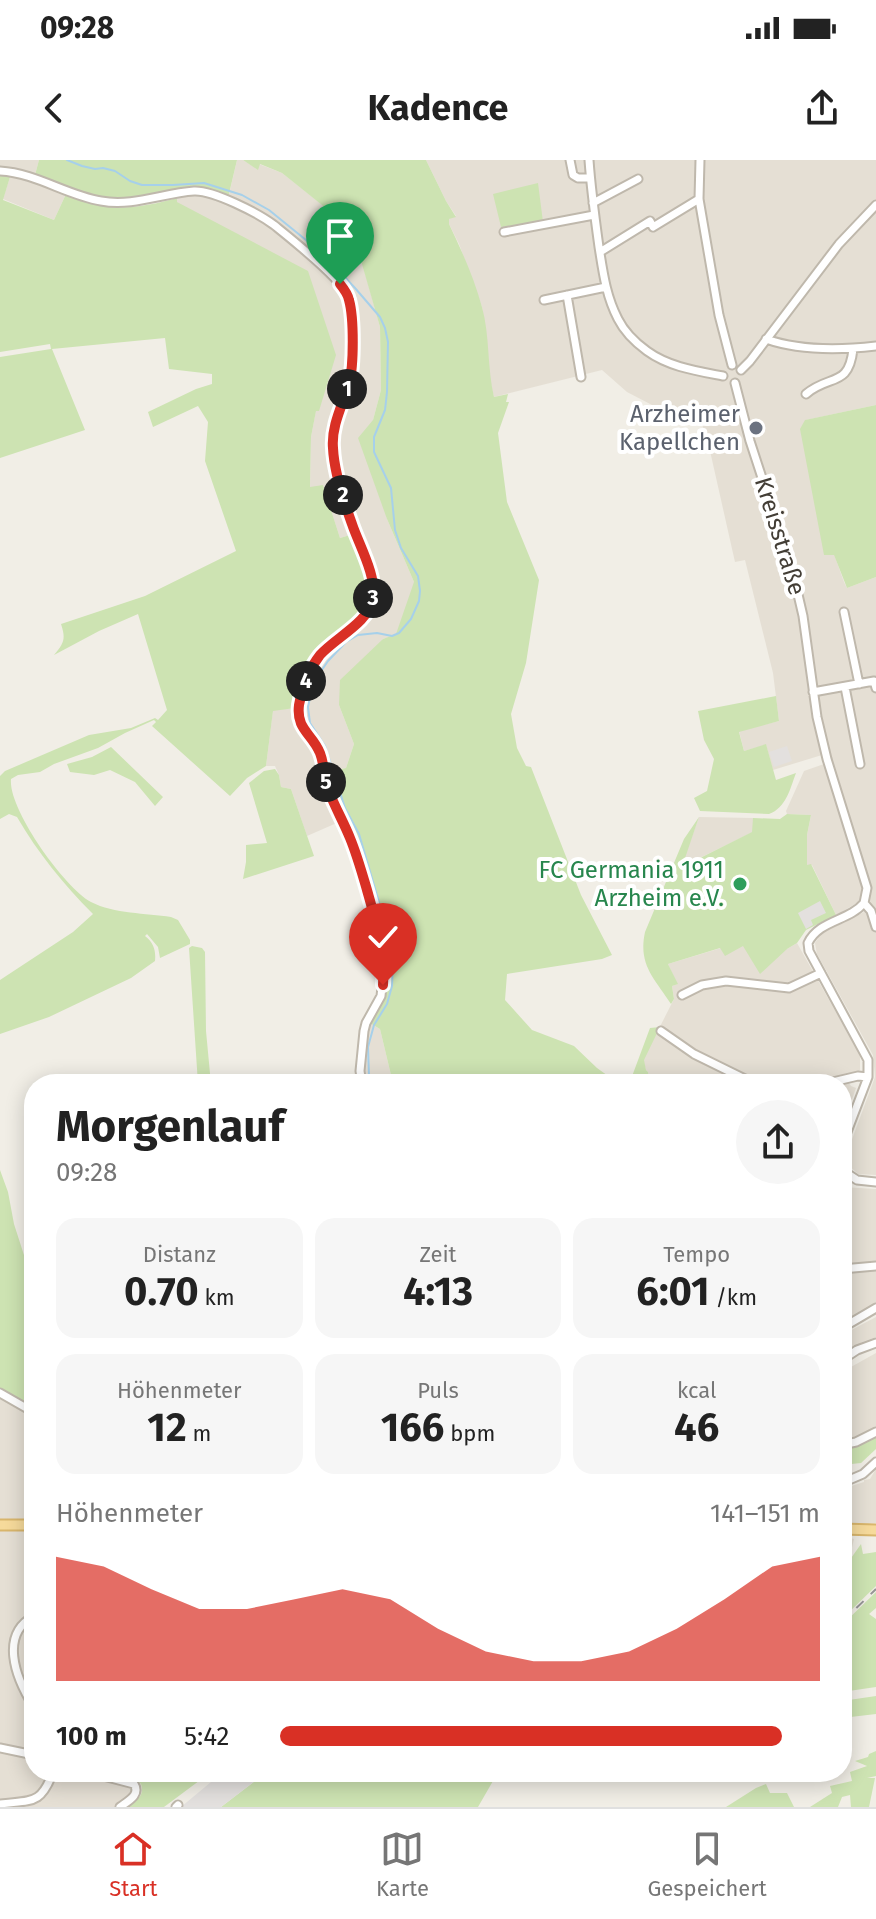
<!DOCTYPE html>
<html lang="de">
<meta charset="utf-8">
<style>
body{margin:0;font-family:"Fira Sans",sans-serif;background:#f6f6f6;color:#222;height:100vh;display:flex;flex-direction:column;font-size:30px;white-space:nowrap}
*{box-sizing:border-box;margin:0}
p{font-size:26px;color:#767676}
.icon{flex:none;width:44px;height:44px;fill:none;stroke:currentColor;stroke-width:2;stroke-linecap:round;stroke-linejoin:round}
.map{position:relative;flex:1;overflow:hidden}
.panel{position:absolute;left:24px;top:914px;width:828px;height:708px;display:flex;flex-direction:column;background:#fff;border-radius:32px;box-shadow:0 4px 20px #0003}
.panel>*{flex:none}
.pin{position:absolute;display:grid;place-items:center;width:68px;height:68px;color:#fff;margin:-82px -34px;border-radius:50% 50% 50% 0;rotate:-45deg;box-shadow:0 0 8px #0007}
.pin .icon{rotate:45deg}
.km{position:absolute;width:40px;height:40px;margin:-20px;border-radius:50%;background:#222;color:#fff;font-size:22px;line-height:40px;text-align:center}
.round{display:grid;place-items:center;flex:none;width:84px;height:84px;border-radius:42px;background:#f6f6f6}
.head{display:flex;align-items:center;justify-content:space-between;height:136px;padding:0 32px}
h1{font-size:44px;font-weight:700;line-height:60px}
.metrics{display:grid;grid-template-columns:repeat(3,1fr);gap:12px;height:136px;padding:8px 32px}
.metrics div{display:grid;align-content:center;border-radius:20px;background:#f6f6f6;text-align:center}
.metrics b{font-size:40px;font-weight:700}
.metrics small{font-size:22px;font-weight:400}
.metrics p{font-size:22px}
.chart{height:224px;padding:16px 32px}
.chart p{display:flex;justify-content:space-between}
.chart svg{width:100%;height:144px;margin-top:8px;fill:#d93025;opacity:.7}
ul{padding:0 32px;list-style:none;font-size:26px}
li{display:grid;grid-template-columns:128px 96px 1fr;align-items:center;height:60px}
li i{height:20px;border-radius:10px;background:#d93025}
.status{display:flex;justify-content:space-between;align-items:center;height:56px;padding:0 40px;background:#fff;direction:ltr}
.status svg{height:22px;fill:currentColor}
header{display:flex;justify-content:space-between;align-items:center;height:104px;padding:0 32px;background:#fff;font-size:36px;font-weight:700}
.tabs{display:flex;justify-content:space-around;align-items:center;height:112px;border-top:2px solid #e0e0e0;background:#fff;font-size:22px;color:#767676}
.tabs a{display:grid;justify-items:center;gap:4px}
.tabs .selected{color:#d93025}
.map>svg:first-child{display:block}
</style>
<div class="status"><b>09:28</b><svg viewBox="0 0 49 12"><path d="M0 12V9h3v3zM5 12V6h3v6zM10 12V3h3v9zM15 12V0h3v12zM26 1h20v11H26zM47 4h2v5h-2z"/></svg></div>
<header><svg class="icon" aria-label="back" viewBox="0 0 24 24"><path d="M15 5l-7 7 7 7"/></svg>Kadence<svg class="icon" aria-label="share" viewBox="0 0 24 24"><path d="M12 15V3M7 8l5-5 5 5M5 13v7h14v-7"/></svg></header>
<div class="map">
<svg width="876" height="1647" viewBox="0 0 876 1647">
<rect width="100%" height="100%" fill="#f1eee6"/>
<path fill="#e5dfd4" d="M 0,0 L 39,0 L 35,15 L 13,9 L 0,9 Z
M 237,0 L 243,0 L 257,9 L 259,4 L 282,13 L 353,69 L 380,167 L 381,230 L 373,260 L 387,359 L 414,422 L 414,440 L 396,475 L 383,479 L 339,545 L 354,584 L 346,608 L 327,612 L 306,570 L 301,554 L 306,525 L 318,502 L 332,488 L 366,461 L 360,454 L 364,450 L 350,375 L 340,378 L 323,326 L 310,328 L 311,277 L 316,250 L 177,42 L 177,38 L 198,35 L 227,43 Z
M 426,0 L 876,0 L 876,245 L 806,260 L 834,394 L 844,422 L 847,428 L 876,417 L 876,1015 L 858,1014 L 844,1001 L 875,917 L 873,895 L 817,794 L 815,783 L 821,774 L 864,752 L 857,743 L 836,755 L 812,705 L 807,705 L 807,675 L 811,655 L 787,654 L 786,651 L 804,611 L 824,604 L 822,595 L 773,610 L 766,585 L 744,591 L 739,571 L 779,561 L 773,513 L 745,400 L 735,402 L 708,282 L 700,258 L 652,245 L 627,232 L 602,210 L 494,237 L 489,217 L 488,193 L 482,147 L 459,84 L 449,64 L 448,59 L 456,56 L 446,41 Z
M 10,17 L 33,22 L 66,34 L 54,60 L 3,39 Z
M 295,548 L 299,571 L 309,584 L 320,606 L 324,629 L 339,662 L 307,676 L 291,629 L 281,627 L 279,615 L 275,606 L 266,606 L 273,550 Z
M 699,657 L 753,658 L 753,672 L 681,707 Z
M 797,783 L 860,895 L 860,910 L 856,914 L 845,917 L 851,926 L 856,928 L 842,968 L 842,924 L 650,924 L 648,912 L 646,910 L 643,900 L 674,839 L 672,826 L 677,824 L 668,804 L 721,788 L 743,786 L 787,789 Z
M 368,862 L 380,869 L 391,915 L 390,924 L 365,924 L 363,917 Z
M 842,1027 L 876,1029 L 876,1143 L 842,1162 Z
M 876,1157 L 876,1177 L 862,1182 L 842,1196 L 842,1175 Z
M 876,1193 L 876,1271 L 855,1281 L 843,1282 L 842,1212 Z
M 0,1233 L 34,1250 L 34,1612 L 108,1612 L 134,1618 L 141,1624 L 142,1632 L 137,1640 L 127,1647 L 0,1647 Z
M 876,1309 L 876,1363 L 850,1366 L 842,1364 L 842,1329 L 864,1322 L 864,1320 L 870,1319 Z
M 842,1376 L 854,1379 L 849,1400 L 842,1411 Z"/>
<path fill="#cde3b2" d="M 39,0 L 237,0 L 228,38 L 213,31 L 198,27 L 130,39 L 106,39 L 87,35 L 35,15 Z
M 243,0 L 426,0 L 446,41 L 456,57 L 449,59 L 449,64 C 462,91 474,118 482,147 C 490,176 487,207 494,237 L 508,234 L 506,242 L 509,242 L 498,273 L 507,342 L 539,420 L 526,503 L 511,554 L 517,588 L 526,606 L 531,607 L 581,735 L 612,795 L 602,799 L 507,814 L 505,840 L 532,870 L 574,886 L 597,908 L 618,923 L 631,919 L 650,868 L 660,867 L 644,900 L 646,910 L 648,912 L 650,924 L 390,924 L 391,915 L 380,869 L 368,862 L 385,830 L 388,811 L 385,786 L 359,695 L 332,632 L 327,612 L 346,608 L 354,584 L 339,545 L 340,520 L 383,479 L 396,474 L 414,422 L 387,359 L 358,278 L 373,260 L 381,230 L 380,167 L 352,69 L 282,13 L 260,4 L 258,10 Z
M 0,14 L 10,17 L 3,40 L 54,60 L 66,34 C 76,38 87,43 97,45 C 122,51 153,45 177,38 L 177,42 L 308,111 L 336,195 L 319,251 L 316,251 L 311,277 L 310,327 L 323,325 L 340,378 L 350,375 C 360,397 378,427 364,450 L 313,500 L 302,522 L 295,548 L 273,551 L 266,606 L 247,618 L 230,636 L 152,566 L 156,562 L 154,560 L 125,573 L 98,588 L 54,604 L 40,612 L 18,615 L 11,619 C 8,649 64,727 91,742 C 114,754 146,753 171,757 L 178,760 L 190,780 L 190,784 L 160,798 L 158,787 L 147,774 L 145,776 C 154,783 156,791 155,801 L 131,818 L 49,857 L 0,874 L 0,820 L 73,772 L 93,754 C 63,724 38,693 17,657 L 9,654 L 0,659 L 0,616 L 5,611 L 89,575 L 131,568 L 155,558 L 158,560 L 167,550 L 138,454 L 99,471 L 54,495 C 64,483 66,479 61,464 L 145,436 L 236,391 L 205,301 L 208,262 L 198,246 L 153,267 L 148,252 L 196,229 L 212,224 L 212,214 L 169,209 L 165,178 L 52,189 L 85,270 L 0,298 L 0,197 L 51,189 L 50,184 L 0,192 Z
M 538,23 L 543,62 L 501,67 L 493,34 Z
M 876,245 L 876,417 L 847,428 L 834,395 L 824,395 L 800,269 L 805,260 Z
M 776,536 L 779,561 L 739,572 L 744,591 L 766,584 L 776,620 L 796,613 C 790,629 786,648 769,654 L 700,651 L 694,638 L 707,631 L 714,599 L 704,580 L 698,551 Z
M 111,587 L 163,637 L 155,646 L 135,622 L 110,610 L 94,615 L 70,612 L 67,604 L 92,597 Z
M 275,609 L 279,615 L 281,627 L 291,629 L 314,696 L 243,719 L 246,702 L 246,685 L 267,683 L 249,623 L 264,611 Z
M 787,654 L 811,655 L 807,675 L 807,705 L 811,704 L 836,755 L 806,770 L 797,783 L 787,789 L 760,814 L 743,786 L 725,796 L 720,788 L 668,804 L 678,824 L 672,826 L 674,839 L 671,844 C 654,818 638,805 645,772 L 684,679 L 699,657 L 682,707 L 752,672 L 753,658 L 780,659 Z
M 192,786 L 202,788 L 205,792 L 206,871 L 211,924 L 198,924 L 189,788 Z
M 0,1010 L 8,1032 L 14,1064 L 32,1120 L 34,1120 L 34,1246 L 29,1246 L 0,1228 Z
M 876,1276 L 876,1289 L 861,1303 L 842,1305 L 842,1287 L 856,1285 Z
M 861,1384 L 863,1394 L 876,1392 L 876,1426 L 842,1459 L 842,1411 Z
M 876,1432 L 876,1448 L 869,1454 L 876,1459 L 876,1527 L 842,1532 L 842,1465 Z
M 876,1536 L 876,1554 L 842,1558 L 842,1541 Z
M 876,1591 L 876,1616 L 867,1618 L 875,1618 L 869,1647 L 851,1647 L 850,1635 L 842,1637 L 838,1647 L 810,1647 L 832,1633 L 830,1626 L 852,1621 L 850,1612 L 867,1606 L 855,1601 L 868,1597 L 869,1594 Z
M 107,1612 L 211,1612 L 164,1647 L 127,1647 C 136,1641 145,1636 141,1624 L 134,1618 Z
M 267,1612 L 482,1612 L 497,1614 L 478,1647 L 221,1647 Z
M 766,1624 L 770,1633 L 787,1633 L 794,1647 L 726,1647 L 756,1628 Z"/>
<path fill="#e3e0de" d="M 787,586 L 792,601 L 774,607 L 769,592 Z
M 820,741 L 826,753 L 811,760 L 813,765 L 806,769 L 798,753 Z
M 223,1612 L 267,1612 L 221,1647 L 181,1647 Z"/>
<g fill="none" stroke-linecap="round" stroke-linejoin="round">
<path stroke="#a6d0ea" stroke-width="2" d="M 67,0 L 82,6 L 95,9 L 103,8 L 115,11 L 130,21 L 142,25 L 173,25 L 204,23 L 242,35 L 269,50 L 322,93 L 355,128 L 380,157 L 385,168 L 388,182 L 387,232 L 385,250 L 374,277 L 374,292 L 391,328 L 395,370 L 401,388 L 418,416 L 420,431 L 419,441 L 411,459 L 399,473 L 392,476 L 377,473 L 358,475 L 346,482 L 328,501 L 315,520 L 312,528 L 308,547 L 310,563 L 325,586 L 345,648 L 359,674 L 386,766 L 393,799 L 392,826 L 387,844 L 374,865 L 368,887 L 369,916 L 371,924"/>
<g stroke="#bfb8ac" stroke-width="11">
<path id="minor" d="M 570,0 L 573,15 L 578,18 L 590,18
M 589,0 C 591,29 595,58 599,87 C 603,112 606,136 618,159 C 624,171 636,183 647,191 C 669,207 697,211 723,216
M 700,0 L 699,39 L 719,155 L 732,205
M 0,11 C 36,13 66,35 101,41 C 133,47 163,33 194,31 C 213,30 258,53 274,65 C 290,78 342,119 348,136 C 355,153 354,203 350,221 C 343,247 329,271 334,298 C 339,322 345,346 353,369 C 361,389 373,410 374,432 C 374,441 370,448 365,455 L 316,501 L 305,523 L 299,554 L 303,569 L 316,586 L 320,594 L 328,629 L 353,687 L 382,789 L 384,808 L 381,836 L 366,863 L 364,871 L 360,911 L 362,924
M 593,43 L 638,19
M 504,72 L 594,55
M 600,92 L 650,61 L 653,67 L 699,39
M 567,135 L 581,217
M 544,140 L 606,127
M 766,179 C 800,191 841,190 876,186
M 741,210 L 750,201 L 839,84 L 876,45
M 735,223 L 750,281 L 793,413 L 803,456 L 817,557 L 827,599 L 867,728 L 864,743
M 806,234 C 829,214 849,228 853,189
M 844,452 L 859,524
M 845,527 L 860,604
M 813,532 L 874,521 L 876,528
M 864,743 L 871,751 L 876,767
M 682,835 L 702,825 L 726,821 L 789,828 L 821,813
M 661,871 L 694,894 L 755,924
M 824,924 L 858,916 L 868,917
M 842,985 L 868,917 L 868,900 L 809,791 L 808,783 C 819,760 849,761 864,743
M 842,1010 L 857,1020 L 876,1022
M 842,1109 L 876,1106
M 842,1168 L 876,1148
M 842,1200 L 857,1190 L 876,1183
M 0,1233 L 28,1249 L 34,1250
M 842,1285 L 856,1282 L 876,1272
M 842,1323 L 863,1314 L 876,1302
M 34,1456 C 0,1474 14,1516 34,1547
M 0,1588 L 34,1595
M 88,1612 L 134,1624 C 141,1635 128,1641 120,1647
M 0,1644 C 32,1640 41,1645 53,1612
M 176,1647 L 178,1645"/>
</g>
<g stroke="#d9b66c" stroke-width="13">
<path id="major" d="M 0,1365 L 34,1365
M 842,1369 L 876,1370"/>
</g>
<use href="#minor" stroke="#fff" stroke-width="7"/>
<use href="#major" stroke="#f6da9b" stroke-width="9"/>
<path stroke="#959595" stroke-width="2" stroke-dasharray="10 10" stroke-linecap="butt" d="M 842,1462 L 876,1429"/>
</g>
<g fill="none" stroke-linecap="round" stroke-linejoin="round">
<g stroke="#fff" stroke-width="16">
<path id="route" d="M 340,124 C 344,129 348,134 349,140 C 354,158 354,205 349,224 C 343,244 331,266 333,288 C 334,311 344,342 352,364 C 359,385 377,416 373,439 C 369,462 335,478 320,495 C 309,509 302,528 299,545 C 296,570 312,573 320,593 C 325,606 324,621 330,634 C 336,649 344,663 350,678 C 357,695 362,713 367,730 C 376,762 385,791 383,825"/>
</g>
<use href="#route" stroke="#d93025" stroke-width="10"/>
</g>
<circle fill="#6b7280" stroke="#fff" stroke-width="3" cx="756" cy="268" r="8"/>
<circle fill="#2e9e5b" stroke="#fff" stroke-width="3" cx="740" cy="724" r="8"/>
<g text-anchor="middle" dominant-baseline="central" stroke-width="8" stroke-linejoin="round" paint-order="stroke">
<g font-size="24" fill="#5b616d" stroke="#fff" text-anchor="end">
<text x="740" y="254">Arzheimer<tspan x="740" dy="28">Kapellchen</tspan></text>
</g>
<g font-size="24" fill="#433e36" stroke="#fff">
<text transform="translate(780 376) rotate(73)">Kreisstraße</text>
</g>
<g font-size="24" fill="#27864d" stroke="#fff" text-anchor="end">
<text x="724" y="710">FC Germania 1911<tspan x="724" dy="28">Arzheim e.V.</tspan></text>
</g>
</g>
</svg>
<div class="pin" style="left:340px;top:124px;background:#1e9e55"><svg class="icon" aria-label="arrive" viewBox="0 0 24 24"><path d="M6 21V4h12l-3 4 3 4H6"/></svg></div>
<div class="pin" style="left:383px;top:825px;background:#d93025"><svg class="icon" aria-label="check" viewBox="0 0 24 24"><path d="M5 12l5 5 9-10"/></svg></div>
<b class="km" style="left:347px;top:229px">1</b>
<b class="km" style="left:343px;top:335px">2</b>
<b class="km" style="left:373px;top:438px">3</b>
<b class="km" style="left:306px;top:521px">4</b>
<b class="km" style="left:326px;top:622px">5</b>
<section class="panel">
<div class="head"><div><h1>Morgenlauf</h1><p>09:28</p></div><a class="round"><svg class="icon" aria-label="share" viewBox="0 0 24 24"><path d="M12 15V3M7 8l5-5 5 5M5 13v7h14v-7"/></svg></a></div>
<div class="metrics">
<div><p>Distanz</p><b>0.70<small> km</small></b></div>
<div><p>Zeit</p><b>4:13</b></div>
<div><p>Tempo</p><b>6:01<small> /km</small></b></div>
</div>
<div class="metrics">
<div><p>Höhenmeter</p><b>12<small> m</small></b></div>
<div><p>Puls</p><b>166<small> bpm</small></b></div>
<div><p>kcal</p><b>46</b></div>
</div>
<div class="chart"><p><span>Höhenmeter</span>141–151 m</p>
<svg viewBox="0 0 160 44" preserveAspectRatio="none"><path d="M0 44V6L10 9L20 16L30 22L40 22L50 19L60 16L70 19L80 28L90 35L100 38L110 38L120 35L130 28L140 19L150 9L160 6V44z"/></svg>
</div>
<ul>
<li><b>100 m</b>5:42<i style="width:93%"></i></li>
</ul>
</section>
</div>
<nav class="tabs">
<a class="selected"><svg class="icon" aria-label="home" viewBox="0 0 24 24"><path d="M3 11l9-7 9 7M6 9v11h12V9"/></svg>Start</a>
<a><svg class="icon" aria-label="map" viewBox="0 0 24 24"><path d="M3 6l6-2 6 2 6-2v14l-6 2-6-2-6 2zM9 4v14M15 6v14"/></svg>Karte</a>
<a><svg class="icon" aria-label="saved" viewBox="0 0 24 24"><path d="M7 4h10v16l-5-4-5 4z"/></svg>Gespeichert</a>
</nav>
